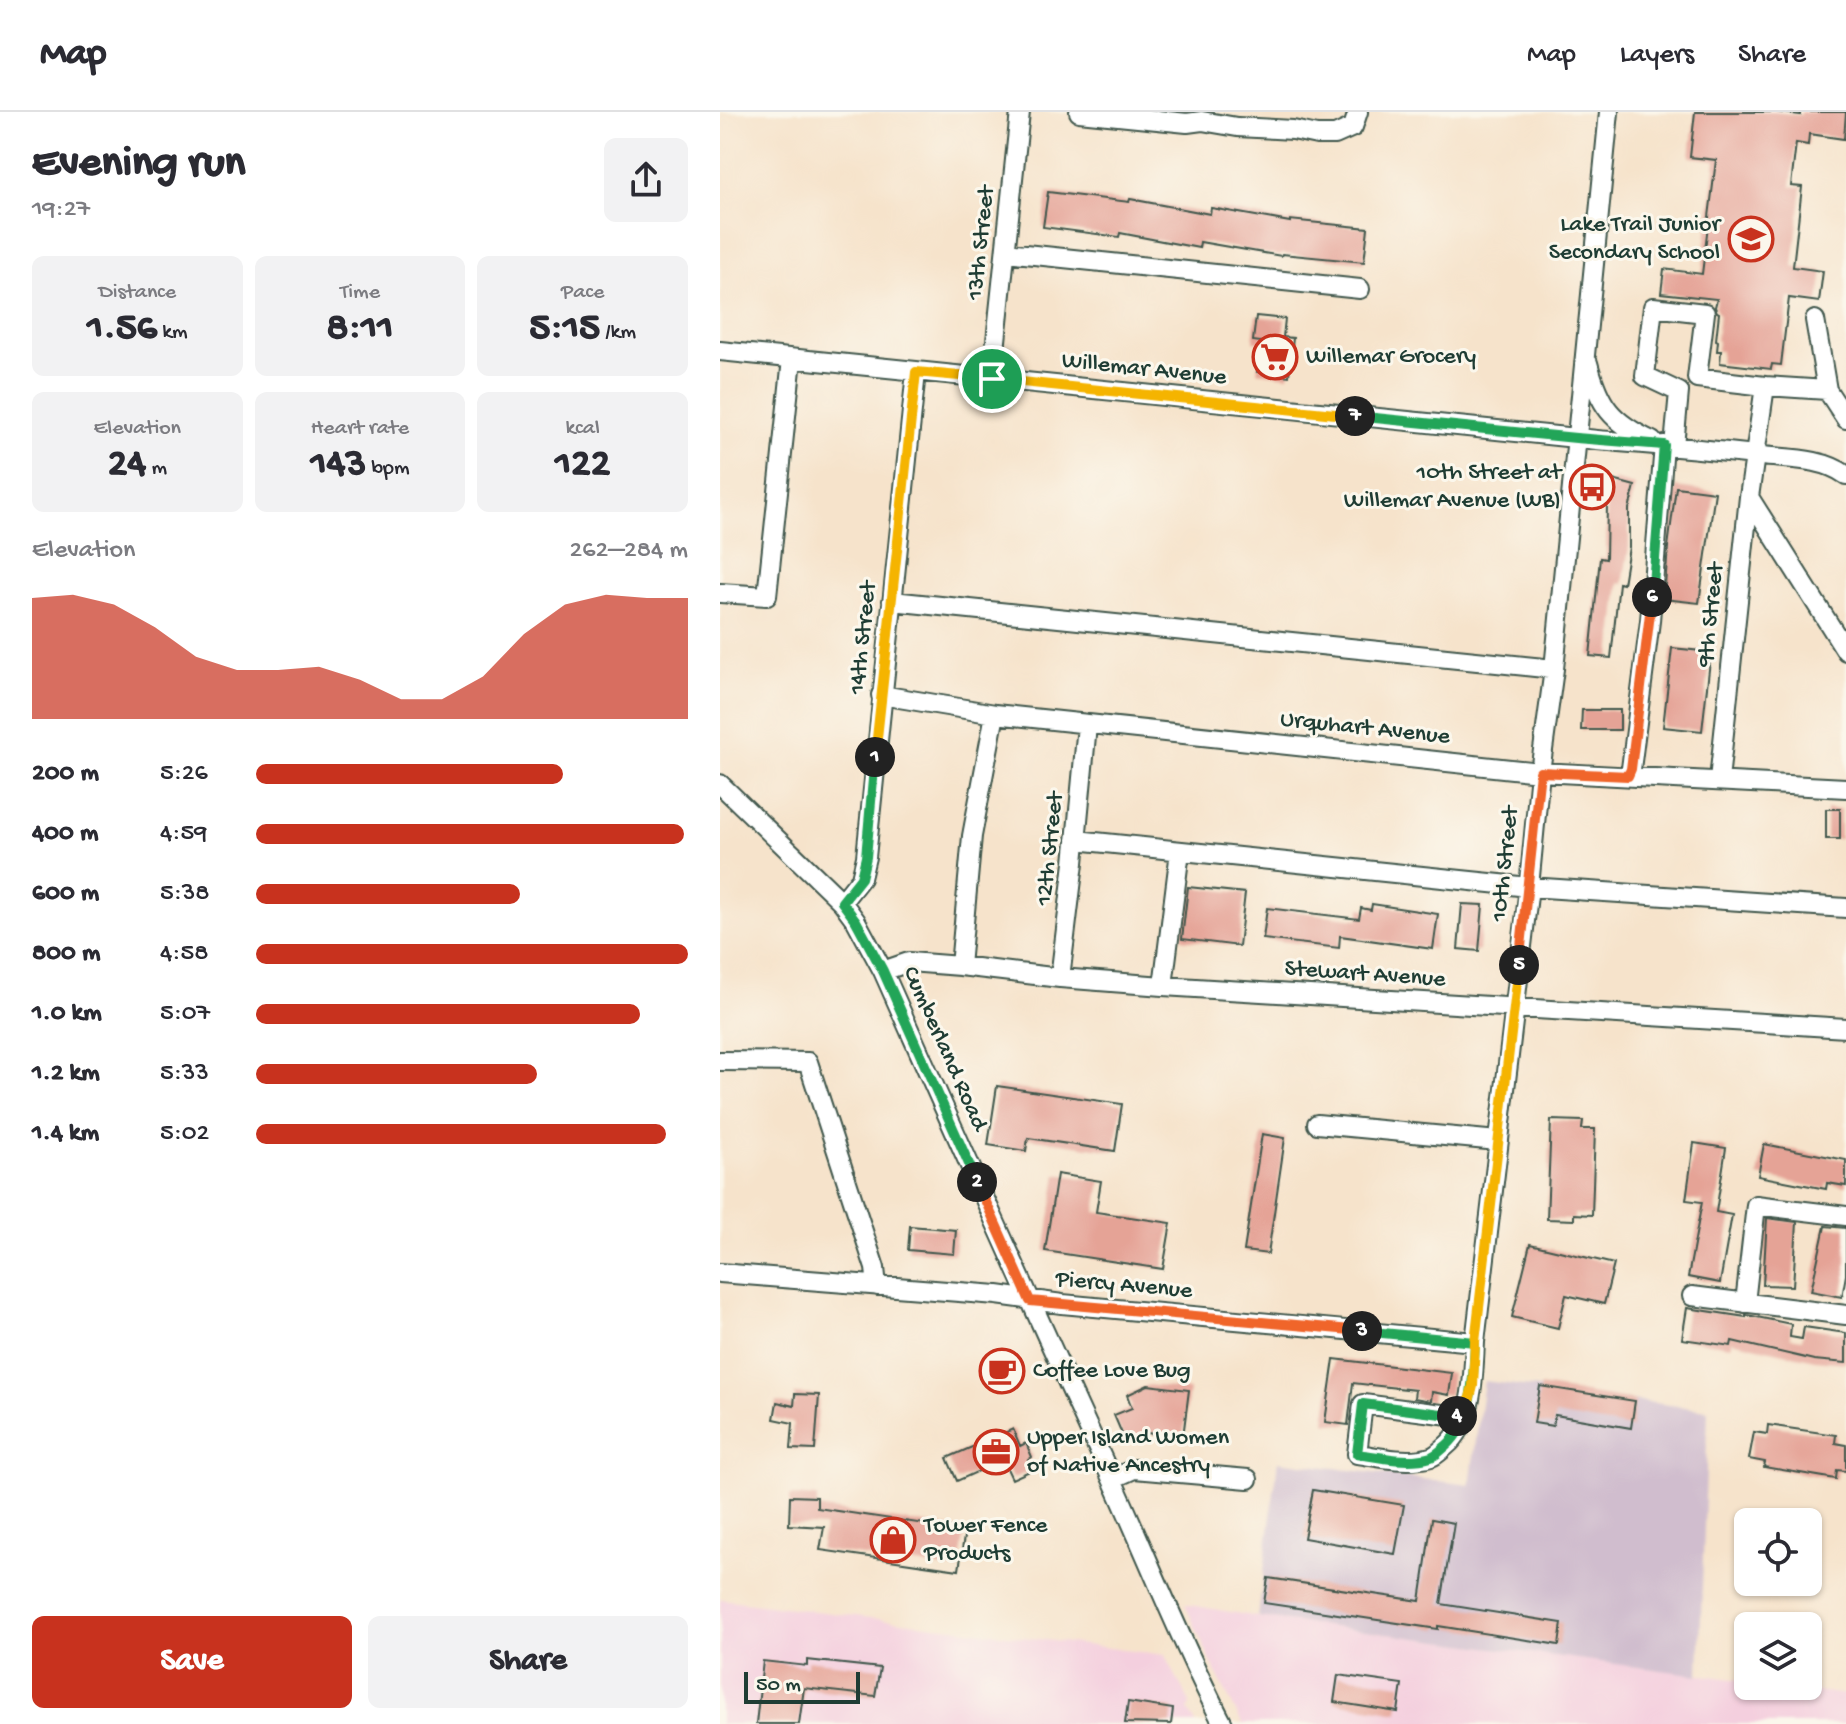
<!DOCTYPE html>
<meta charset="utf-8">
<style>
body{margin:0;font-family:"Gochi Hand",sans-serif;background:#f2f2f3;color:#2b2b33;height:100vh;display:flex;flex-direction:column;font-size:30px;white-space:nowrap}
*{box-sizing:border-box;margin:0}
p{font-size:26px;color:#7c7c81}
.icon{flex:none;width:44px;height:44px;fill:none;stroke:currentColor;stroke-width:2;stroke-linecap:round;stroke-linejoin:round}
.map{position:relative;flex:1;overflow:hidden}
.panel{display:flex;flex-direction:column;background:#fff;width:720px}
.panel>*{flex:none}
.buttons{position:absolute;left:1014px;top:1396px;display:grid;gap:16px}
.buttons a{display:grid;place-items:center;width:88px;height:88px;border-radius:12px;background:#fff;box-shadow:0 2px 6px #0004;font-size:40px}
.scale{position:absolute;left:24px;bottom:20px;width:116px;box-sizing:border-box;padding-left:8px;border:4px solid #1f3d34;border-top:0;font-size:22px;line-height:28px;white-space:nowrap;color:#1f3d34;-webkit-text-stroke:6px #fbf7ec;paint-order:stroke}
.pin{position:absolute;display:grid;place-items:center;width:68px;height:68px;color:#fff;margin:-34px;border:4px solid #fff;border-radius:50%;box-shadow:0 2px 8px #0007}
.km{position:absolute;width:40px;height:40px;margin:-20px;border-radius:50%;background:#222;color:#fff;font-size:22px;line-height:40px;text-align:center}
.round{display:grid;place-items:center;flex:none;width:84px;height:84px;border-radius:12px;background:#f2f2f3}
.summary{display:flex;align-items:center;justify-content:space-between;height:136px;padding:0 32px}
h1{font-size:44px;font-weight:700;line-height:60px}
.stats{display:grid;grid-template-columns:repeat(3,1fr);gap:12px;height:136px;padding:8px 32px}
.stats div{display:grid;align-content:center;border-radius:12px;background:#f2f2f3;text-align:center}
.stats b{font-size:40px;font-weight:700}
.stats small{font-size:22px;font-weight:400}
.stats p{font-size:22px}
.chart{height:224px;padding:16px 32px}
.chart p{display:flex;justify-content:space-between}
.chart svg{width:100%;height:144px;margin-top:8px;fill:#c8321e;opacity:.7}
.button{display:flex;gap:16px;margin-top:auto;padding:16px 32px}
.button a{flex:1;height:92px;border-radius:12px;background:#c8321e;color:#fff;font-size:32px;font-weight:700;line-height:92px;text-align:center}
.button a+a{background:#f2f2f3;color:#2b2b33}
ul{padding:0 32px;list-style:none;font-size:26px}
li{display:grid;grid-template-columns:128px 96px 1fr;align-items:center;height:60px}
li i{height:20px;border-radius:10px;background:#c8321e}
header{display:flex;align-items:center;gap:48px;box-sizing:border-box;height:112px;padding:0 40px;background:#fff;border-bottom:2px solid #e1e1e2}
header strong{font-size:38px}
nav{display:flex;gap:44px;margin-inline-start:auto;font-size:28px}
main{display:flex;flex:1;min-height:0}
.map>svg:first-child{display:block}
</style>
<header>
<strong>Map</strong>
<nav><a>Map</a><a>Layers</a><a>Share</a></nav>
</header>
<main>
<section class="panel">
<div class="summary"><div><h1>Evening run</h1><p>19:27</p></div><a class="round"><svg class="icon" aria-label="share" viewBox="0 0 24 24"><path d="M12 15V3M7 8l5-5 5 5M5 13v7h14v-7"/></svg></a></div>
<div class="stats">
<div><p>Distance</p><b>1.56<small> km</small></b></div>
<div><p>Time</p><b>8:11</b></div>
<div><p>Pace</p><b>5:15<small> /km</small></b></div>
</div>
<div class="stats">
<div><p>Elevation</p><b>24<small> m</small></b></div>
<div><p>Heart rate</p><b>143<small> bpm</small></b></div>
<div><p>kcal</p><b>122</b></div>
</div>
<div class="chart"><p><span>Elevation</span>262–284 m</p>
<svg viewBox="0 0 160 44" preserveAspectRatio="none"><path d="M0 44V7L10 6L20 9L30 16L40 25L50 29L60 29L70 28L80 32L90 38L100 38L110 31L120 18L130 9L140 6L150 7L160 7V44z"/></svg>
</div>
<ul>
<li><b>200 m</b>5:26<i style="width:71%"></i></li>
<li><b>400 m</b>4:59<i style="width:99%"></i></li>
<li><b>600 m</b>5:38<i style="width:61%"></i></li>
<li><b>800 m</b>4:58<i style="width:100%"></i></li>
<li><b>1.0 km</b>5:07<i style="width:89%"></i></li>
<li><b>1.2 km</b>5:33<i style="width:65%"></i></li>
<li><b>1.4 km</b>5:02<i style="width:95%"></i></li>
</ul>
<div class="button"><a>Save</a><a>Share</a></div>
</section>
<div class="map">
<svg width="1126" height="1612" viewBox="0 0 1126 1612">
<rect width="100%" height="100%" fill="#fbf7ec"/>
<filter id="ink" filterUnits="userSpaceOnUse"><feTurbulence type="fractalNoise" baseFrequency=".0125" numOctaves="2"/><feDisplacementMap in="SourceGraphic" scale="16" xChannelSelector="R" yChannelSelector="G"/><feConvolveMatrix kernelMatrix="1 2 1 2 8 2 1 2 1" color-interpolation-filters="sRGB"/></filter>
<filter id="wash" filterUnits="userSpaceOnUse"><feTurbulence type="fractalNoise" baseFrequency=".006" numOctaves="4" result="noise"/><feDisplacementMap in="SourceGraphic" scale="32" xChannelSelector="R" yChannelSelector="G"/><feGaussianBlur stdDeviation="1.8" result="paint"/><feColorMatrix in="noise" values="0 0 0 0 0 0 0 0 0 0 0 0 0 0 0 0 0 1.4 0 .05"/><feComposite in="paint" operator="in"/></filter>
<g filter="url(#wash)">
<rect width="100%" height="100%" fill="#f6e3cb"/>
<path fill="#f4cfde" d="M 0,1487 L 445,1543 L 470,1591 L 468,1598 L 476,1612 L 0,1612 Z
M 465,1492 L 538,1505 L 1028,1569 L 1028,1574 L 1061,1574 L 1126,1583 L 1126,1612 L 522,1612 L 496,1561 Z"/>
<path fill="#d0bdce" d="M 764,1269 L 988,1298 L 979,1563 L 538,1505 L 558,1349 L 750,1373 Z"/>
<g id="blocks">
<path fill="#e5a396" d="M 975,0 L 1056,0 L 1081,3 L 1081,0 L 1126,0 L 1124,27 L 1089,22 L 1088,33 L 1076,31 L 1071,74 L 1082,75 L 1073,155 L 1103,159 L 1099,190 L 1069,186 L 1061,253 L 1052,252 L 1051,257 L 1000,251 L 1001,239 L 997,239 L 998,229 L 996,228 L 999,201 L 997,200 L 995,195 L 997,187 L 941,181 L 944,157 L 982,162 L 996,48 L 970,45 Z
M 328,80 L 409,90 L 410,87 L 490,102 L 491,96 L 570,110 L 570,108 L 648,116 L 644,150 L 562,142 L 561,144 L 480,130 L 479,136 L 400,121 L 399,125 L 323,115 Z
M 536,204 L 565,207 L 563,225 L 573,226 L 569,264 L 537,260 L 541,230 L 533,229 Z
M 893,368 L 915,374 L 909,397 L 909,435 L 903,472 L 899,471 L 891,546 L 870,544 L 880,446 L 886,447 L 887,392 Z
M 956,375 L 995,380 L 979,491 L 944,487 L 948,435 Z
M 952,536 L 991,540 L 982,619 L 943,615 Z
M 862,598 L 900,598 L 900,618 L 861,618 Z
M 1106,697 L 1120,697 L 1120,727 L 1106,727 Z
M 468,775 L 525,781 L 519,834 L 462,827 Z
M 652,792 L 718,802 L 713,837 L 620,824 L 619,836 L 543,827 L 547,796 L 639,807 L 641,796 L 651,798 Z
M 742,792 L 763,793 L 759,839 L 738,837 Z
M 277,974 L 402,992 L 395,1039 L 308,1026 L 306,1039 L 268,1033 Z
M 831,1008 L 863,1009 L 862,1017 L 875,1017 L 872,1103 L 854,1102 L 854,1108 L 827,1107 Z
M 542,1022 L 565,1026 L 548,1142 L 524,1139 Z
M 974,1031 L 1006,1036 L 996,1100 L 1012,1103 L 1000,1171 L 968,1165 L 982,1090 L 966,1088 Z
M 1044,1032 L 1126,1048 L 1126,1074 L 1107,1071 L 1106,1077 L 1038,1064 Z
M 337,1062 L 381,1069 L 376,1100 L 451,1111 L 443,1157 L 325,1139 Z
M 1047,1106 L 1077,1110 L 1073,1174 L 1043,1173 Z
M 190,1114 L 236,1118 L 234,1142 L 188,1138 Z
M 1105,1114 L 1126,1116 L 1126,1163 L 1122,1185 L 1091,1179 Z
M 810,1132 L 894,1152 L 884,1192 L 846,1183 L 838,1216 L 792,1205 Z
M 967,1196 L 1026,1205 L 1026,1203 L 1032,1204 L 1071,1212 L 1070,1225 L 1082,1227 L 1084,1215 L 1126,1221 L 1126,1251 L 1094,1248 L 1012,1229 L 1011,1234 L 962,1227 Z
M 614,1247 L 732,1261 L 729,1283 L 712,1280 L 711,1289 L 694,1286 L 695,1278 L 633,1271 L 628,1313 L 605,1310 Z
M 428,1273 L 469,1278 L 463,1325 L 426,1321 L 405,1329 L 394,1303 L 412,1296 L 407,1283 Z
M 820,1274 L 915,1289 L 911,1316 L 835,1303 L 833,1314 L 814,1311 Z
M 75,1282 L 99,1283 L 95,1338 L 71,1337 L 73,1311 L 54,1307 L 57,1290 L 74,1294 Z
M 1048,1313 L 1116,1323 L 1115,1331 L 1126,1333 L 1126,1359 L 1117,1358 L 1116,1367 L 1044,1355 L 1045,1350 L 1029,1347 L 1034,1320 L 1047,1322 Z
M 293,1317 L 300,1334 L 306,1331 L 312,1345 L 308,1348 L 312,1358 L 292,1367 L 283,1348 L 237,1369 L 227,1346 Z
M 593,1378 L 684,1393 L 675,1442 L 584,1426 Z
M 70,1384 L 97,1385 L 97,1396 L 245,1418 L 239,1458 L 100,1438 L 104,1415 L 69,1413 Z
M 712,1407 L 734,1411 L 721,1492 L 842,1511 L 839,1533 L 718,1514 L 718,1517 L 544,1491 L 548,1466 L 700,1489 Z
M 87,1548 L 160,1556 L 155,1584 L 84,1576 L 79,1612 L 36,1612 L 43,1549 L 87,1554 Z
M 618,1563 L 682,1572 L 678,1600 L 614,1590 Z
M 408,1590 L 453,1597 L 451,1612 L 405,1611 Z"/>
</g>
</g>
<g filter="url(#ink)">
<use href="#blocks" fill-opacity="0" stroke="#3f564b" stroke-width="2"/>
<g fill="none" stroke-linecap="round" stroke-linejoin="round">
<g stroke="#3f564b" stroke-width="22">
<path id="minor" d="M 359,0 L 467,11 L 482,9 L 517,15 L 573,18 L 597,23 L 615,23 L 633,15 L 638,0
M 286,140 L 640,177
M 0,239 L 856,326 C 918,332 980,336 1042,344 C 1069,347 1103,346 1126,363
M 868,251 C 879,293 891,310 932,329
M 272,267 L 300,0
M 1045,274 L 1107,278 L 1095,208
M 1107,278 L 1126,307
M 954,334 L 959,280 L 925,264 L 933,195 L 985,201 L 977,266 L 1045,274 L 1029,385 L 999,668
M 1029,385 L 1126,539
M 0,481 L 47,484 L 72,247
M 172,489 L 834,557
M 161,583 L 275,602 L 820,660 L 1126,676
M 908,664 L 911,657 L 930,509 L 944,333
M 0,672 L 122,790 L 136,809 L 163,859 C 238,1027 313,1196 390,1363 C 428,1446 461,1531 503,1612
M 356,728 L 809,775 L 1126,796
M 122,790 L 141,766 L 146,745 L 196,260
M 240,854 L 252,724 L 275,602
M 163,859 L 189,850 L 240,854 L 340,866 L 443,874 L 1126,916
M 340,866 L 354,751 L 367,613
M 443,874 L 460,739
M 0,949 L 88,950 L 155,1156 L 157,1174
M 597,1012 L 778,1029
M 0,1161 L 277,1183 L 342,1192 L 755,1230
M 972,1184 L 1126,1203
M 1025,1191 L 1036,1093 L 1126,1104
M 745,1305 L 643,1292 L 637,1342 C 661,1345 687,1352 711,1345 C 717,1343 721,1338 726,1334 C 754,1310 753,1264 755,1230 L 809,775 L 820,660 L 834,557 L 889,0
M 392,1367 L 414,1357 L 528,1367"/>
</g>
<use href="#minor" stroke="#fff" stroke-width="18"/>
</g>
</g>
<g fill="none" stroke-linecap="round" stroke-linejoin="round" filter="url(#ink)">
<g stroke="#fff" stroke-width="16">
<path id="split-1" d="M 155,645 L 196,260 L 272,267"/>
</g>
<g stroke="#fff" stroke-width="16">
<path id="split-2" d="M 155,645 L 146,745 L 141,766 L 122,790 L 136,809 L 163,859 L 257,1070"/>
</g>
<g stroke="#fff" stroke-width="16">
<path id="split-3" d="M 257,1070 L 310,1189 L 642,1219"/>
</g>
<g stroke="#fff" stroke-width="16">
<path id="split-4" d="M 642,1219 L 755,1230 C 753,1264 754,1310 726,1334 C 721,1338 717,1343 711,1345 C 687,1352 661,1345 637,1342 L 643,1292 L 737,1304"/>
</g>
<g stroke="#fff" stroke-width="16">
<path id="split-5" d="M 737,1304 L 745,1305 L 753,1274 L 755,1230 L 799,853"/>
</g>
<g stroke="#fff" stroke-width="16">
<path id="split-6" d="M 799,853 L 820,660 L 908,664 L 911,657 L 932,485"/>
</g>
<g stroke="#fff" stroke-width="16">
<path id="split-7" d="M 635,304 L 856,326 L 944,333 L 932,485"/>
</g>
<g stroke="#fff" stroke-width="16">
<path id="split-8" d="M 272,267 L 635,304"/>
</g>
<use href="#split-1" stroke="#f5b400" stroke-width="10"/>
<use href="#split-2" stroke="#22a559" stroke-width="10"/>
<use href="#split-3" stroke="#f0652b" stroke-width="10"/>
<use href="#split-4" stroke="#22a559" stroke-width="10"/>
<use href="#split-5" stroke="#f5b400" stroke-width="10"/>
<use href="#split-6" stroke="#f0652b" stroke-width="10"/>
<use href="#split-7" stroke="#22a559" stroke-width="10"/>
<use href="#split-8" stroke="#f5b400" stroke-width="10"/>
</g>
<defs>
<g id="school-ring" transform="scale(2.3)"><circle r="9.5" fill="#fbf7ec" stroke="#c8321e" stroke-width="1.5"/><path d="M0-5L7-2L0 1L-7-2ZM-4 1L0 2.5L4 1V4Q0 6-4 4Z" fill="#c8321e"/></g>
<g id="supermarket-ring" transform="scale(2.3)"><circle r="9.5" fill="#fbf7ec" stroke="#c8321e" stroke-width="1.5"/><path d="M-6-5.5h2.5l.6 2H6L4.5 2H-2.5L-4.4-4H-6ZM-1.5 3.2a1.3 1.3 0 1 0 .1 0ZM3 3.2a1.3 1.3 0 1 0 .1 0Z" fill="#c8321e"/></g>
<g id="bus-ring" transform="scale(2.3)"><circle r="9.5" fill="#fbf7ec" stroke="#c8321e" stroke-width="1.5"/><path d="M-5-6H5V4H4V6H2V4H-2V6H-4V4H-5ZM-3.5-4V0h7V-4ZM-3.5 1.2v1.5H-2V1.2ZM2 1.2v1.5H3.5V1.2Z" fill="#c8321e"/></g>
<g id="cafe-ring" transform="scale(2.3)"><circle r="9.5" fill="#fbf7ec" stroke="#c8321e" stroke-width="1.5"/><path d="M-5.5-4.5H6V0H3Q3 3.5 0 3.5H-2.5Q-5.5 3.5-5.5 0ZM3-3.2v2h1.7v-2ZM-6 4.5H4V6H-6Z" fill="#c8321e"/></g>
<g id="office-ring" transform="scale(2.3)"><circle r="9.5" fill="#fbf7ec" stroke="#c8321e" stroke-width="1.5"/><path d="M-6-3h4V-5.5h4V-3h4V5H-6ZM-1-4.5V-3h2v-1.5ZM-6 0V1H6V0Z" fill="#c8321e"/></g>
<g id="shop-ring" transform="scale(2.3)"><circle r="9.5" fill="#fbf7ec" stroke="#c8321e" stroke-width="1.5"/><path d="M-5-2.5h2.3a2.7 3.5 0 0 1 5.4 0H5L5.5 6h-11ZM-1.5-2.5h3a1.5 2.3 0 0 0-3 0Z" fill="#c8321e"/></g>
</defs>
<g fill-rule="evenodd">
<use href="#school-ring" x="1031" y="127"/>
<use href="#supermarket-ring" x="555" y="245"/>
<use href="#bus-ring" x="872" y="375"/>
<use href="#cafe-ring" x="282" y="1259"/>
<use href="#office-ring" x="276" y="1340"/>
<use href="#shop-ring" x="173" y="1428"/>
</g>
<g text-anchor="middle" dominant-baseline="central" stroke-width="6" stroke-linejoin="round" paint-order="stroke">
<g font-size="24" fill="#1f3d34" stroke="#fbf7ec" text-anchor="start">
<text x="1000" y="113" text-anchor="end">Lake Trail Junior<tspan x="1000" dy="28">Secondary School</tspan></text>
<text x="586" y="245">Willemar Grocery</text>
<text x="841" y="361" text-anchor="end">10th Street at<tspan x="841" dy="28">Willemar Avenue (WB)</tspan></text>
<text x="313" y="1259">Coffee Love Bug</text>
<text x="307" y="1326">Upper Island Women<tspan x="307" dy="28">of Native Ancestry</tspan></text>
<text x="204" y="1414">Tower Fence<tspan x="204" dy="28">Products</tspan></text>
</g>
<g font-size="24" fill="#1f3d34" stroke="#fbf7ec">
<text transform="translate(262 131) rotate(-84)">13th Street</text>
<text transform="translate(424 258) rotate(6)">Willemar Avenue</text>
<text transform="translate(992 503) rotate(-84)">9th Street</text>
<text transform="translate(144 526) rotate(-84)">14th Street</text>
<text transform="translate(645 617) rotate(6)">Urquhart Avenue</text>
<text transform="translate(331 737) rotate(-84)">12th Street</text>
<text transform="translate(786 752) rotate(-84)">10th Street</text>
<text transform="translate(645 863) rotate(4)">Stewart Avenue</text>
<text transform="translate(224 937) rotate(66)">Cumberland Road</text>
<text transform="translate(404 1174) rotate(5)">Piercy Avenue</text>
</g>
</g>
</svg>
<div class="buttons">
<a><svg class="icon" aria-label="locate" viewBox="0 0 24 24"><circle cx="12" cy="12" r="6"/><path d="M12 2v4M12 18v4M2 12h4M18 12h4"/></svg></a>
<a><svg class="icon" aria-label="layers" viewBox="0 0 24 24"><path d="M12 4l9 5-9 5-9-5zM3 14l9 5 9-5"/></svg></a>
</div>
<div class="scale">50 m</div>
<div class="pin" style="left:272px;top:267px;background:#1e9e55"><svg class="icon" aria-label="arrive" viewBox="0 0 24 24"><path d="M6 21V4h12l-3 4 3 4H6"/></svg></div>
<b class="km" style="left:155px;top:645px">1</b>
<b class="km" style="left:257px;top:1070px">2</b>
<b class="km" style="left:642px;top:1219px">3</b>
<b class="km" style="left:737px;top:1304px">4</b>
<b class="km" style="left:799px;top:853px">5</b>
<b class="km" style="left:932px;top:485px">6</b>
<b class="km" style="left:635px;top:304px">7</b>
</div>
</main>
